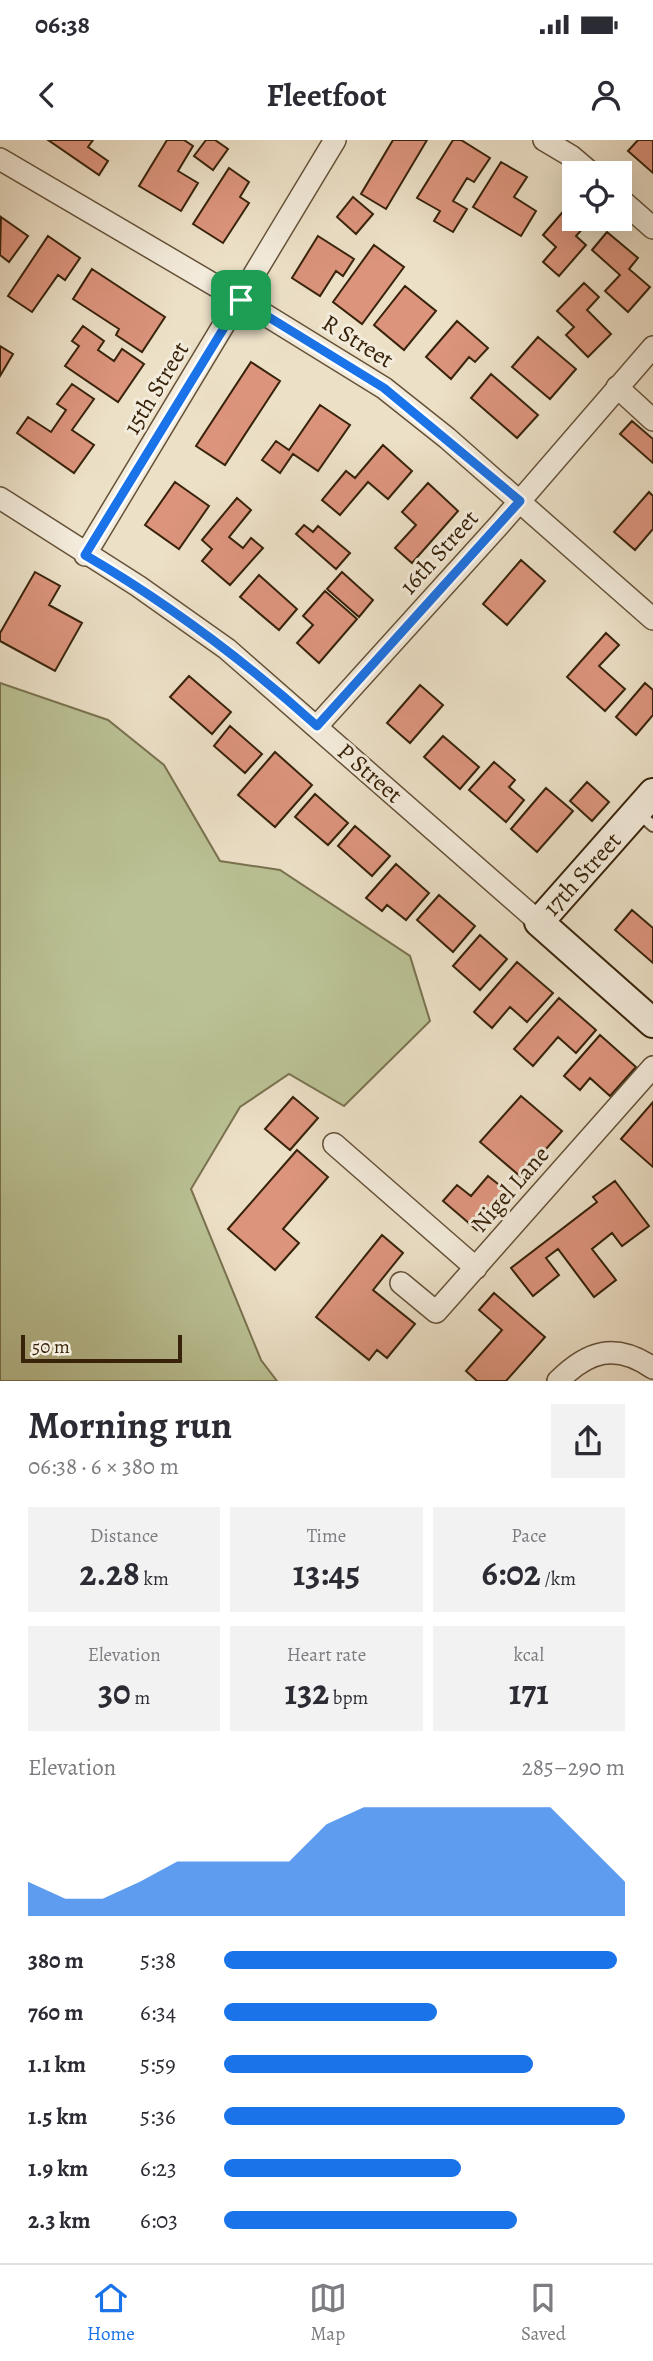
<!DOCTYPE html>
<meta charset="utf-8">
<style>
body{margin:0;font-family:Alegreya,serif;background:#f2f2f3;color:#2b2b33;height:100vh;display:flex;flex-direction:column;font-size:26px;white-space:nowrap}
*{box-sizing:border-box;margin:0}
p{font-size:23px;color:#7c7c81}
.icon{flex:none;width:38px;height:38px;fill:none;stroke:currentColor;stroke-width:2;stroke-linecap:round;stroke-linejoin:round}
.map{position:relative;height:1241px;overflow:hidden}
.panel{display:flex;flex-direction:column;background:#fff;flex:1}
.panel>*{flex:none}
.controls{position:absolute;left:562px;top:21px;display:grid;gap:14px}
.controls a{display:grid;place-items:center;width:70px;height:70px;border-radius:0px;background:#fff;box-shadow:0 7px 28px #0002;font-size:35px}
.scale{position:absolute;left:21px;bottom:18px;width:161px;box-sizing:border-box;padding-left:7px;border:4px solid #38230a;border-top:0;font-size:19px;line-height:24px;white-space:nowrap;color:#38230a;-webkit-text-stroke:5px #f3ebdb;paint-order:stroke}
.pin{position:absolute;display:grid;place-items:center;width:60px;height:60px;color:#fff;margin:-30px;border-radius:14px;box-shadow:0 4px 10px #0006}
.round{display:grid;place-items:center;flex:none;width:74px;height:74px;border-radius:0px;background:#f2f2f3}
.head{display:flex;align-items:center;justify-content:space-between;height:119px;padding:0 28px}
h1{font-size:38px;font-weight:600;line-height:52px}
.figures{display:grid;grid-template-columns:repeat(3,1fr);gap:10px;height:119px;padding:7px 28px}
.figures div{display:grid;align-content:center;border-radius:0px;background:#f2f2f3;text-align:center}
.figures b{font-size:35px;font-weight:600}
.figures small{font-size:19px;font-weight:400}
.figures p{font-size:19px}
.chart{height:196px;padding:14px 28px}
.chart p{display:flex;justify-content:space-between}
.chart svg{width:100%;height:126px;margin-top:7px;fill:#1a73e8;opacity:.7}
ul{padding:0 28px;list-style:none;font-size:23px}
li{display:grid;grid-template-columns:112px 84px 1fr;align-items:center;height:52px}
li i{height:18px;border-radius:9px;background:#1a73e8}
.status{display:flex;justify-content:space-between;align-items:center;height:49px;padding:0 35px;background:#fff;direction:ltr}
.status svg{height:19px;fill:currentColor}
header{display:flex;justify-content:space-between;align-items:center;height:91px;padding:0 28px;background:#fff;font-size:32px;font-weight:600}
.tabs{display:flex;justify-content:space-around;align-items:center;height:98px;border-top:2px solid #e1e1e2;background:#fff;font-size:19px;color:#7c7c81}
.tabs a{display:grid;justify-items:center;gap:4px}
.tabs .current{color:#1a73e8}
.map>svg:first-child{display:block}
</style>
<div class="status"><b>06:38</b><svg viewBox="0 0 49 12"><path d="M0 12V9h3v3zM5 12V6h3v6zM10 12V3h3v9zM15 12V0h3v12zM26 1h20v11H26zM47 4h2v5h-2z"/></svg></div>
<header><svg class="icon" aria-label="back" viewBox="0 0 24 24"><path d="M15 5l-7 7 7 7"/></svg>Fleetfoot<svg class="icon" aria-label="person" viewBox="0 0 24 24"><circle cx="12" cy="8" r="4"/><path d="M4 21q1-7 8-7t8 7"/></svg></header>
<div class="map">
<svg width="653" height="1241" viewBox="0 0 653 1241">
<rect width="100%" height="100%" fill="#ece0c7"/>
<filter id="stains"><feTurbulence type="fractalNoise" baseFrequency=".00286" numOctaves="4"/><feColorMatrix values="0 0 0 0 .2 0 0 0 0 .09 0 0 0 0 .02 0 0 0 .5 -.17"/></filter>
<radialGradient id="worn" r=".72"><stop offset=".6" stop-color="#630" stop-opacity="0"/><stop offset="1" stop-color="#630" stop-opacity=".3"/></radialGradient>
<path fill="#bac194" stroke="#79724f" stroke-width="2" d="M 0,543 L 108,580 L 164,625 L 220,721 L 280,730 L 410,816 L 430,881 L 344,966 L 289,934 L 240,967 L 191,1049 L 261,1220 L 277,1241 L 0,1241 Z"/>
<path fill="#dc947d" stroke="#38230a" stroke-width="2" d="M 48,0 L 93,0 L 88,7 L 108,21 L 99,35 Z
M 167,0 L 184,0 L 193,6 L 178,31 L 198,43 L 181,71 L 139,46 Z
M 206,0 L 215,0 L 228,9 L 213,30 L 194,16 Z
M 393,0 L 427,0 L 386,69 L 361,54 Z
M 453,0 L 461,0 L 490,18 L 474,42 L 467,38 L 453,61 L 467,69 L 453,92 L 434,81 L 440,71 L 417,58 Z
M 638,0 L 653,0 L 653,33 L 628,11 Z
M 501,22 L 527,37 L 514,57 L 536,71 L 521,96 L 473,67 Z
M 229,28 L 249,42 L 240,57 L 249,63 L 223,103 L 193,84 Z
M 353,57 L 373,74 L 356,94 L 337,77 Z
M 567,67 L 574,73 L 574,79 L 580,79 L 587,84 L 576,96 L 586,105 L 559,136 L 543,122 L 556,107 L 543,95 Z
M 1,77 L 28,96 L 9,122 L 0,115 Z
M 607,92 L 638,118 L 629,129 L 650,147 L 628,172 L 605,151 L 620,135 L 592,110 Z
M 48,96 L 80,118 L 65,140 L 58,135 L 32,172 L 8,156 Z
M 318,96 L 354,119 L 343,136 L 336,131 L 320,156 L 292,138 Z
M 374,105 L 404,127 L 362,184 L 333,162 Z
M 92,129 L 165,177 L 142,212 L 116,195 L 119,189 L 73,159 Z
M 584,143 L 599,157 L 587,170 L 611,194 L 588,217 L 566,195 L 574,187 L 557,171 Z
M 405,146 L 436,171 L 404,210 L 374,185 Z
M 457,181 L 488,208 L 475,222 L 469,217 L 451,239 L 426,217 Z
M 83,186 L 104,201 L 98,210 L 114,221 L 122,209 L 144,224 L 118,262 L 65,226 L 79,206 L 72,201 Z
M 538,197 L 576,229 L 550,259 L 512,227 Z
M 0,206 L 13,214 L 0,236 Z
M 251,222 L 280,241 L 225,325 L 196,306 Z
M 491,234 L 538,275 L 517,298 L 471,258 Z
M 72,244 L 94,259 L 72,290 L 94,305 L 74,333 L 17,293 L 28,277 L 51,292 L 66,270 L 57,264 Z
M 320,265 L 350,285 L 318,331 L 293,314 L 280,333 L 262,320 L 276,301 L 289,310 Z
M 632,281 L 653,299 L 653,323 L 620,294 Z
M 383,305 L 412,331 L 388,359 L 368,342 L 340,375 L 322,360 L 346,331 L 355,338 Z
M 175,342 L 209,366 L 179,409 L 145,385 Z
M 428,343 L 458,371 L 412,423 L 395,408 L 416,385 L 402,372 Z
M 649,352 L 653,356 L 653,389 L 635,410 L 614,392 Z
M 237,358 L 251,370 L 229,397 L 243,408 L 251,398 L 263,408 L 230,445 L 202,421 L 212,409 L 202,400 Z
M 304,385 L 313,392 L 318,386 L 350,413 L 336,429 L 296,394 Z
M 521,420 L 545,441 L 507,485 L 483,464 Z
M 35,432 L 60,446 L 49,465 L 82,483 L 55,531 L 0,501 L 0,493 Z
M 342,432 L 373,460 L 359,477 L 327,449 Z
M 259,435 L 297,469 L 279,490 L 240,457 Z
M 325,451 L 357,479 L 319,523 L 297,503 L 313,485 L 303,476 Z
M 606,493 L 619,505 L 599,526 L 625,549 L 605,571 L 567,537 Z
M 189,536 L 231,572 L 212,594 L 170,557 Z
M 645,543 L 653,550 L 653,575 L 636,595 L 616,577 Z
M 420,545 L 443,565 L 410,603 L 387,583 Z
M 230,586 L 262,614 L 245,633 L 214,606 Z
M 443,596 L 479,627 L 460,649 L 424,617 Z
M 275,612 L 312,645 L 275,687 L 238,655 Z
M 494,622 L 515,640 L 509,647 L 524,660 L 506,682 L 469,650 Z
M 587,642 L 609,662 L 592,681 L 570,661 Z
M 546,648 L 573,671 L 537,712 L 511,689 Z
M 315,654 L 348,683 L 328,705 L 295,677 Z
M 355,686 L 390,716 L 372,736 L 338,706 Z
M 396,724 L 429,753 L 406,780 L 387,765 L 382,771 L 366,758 Z
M 439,755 L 475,786 L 453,812 L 417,780 Z
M 632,770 L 653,788 L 653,823 L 615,790 Z
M 480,795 L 507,819 L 480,850 L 453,826 Z
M 517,822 L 553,853 L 527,882 L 510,867 L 492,888 L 474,872 Z
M 559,858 L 596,890 L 576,913 L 558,897 L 533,926 L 514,909 Z
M 600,895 L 636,927 L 610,956 L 590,938 L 580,950 L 564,936 Z
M 521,956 L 562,991 L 521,1037 L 480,1002 Z
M 293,957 L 318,978 L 290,1010 L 265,989 Z
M 653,962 L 653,1027 L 621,999 Z
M 297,1010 L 328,1037 L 283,1089 L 299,1103 L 275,1130 L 228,1089 Z
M 488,1036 L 508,1052 L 477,1090 L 443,1061 L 457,1045 L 471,1056 Z
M 615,1041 L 649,1086 L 622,1106 L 612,1093 L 592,1109 L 616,1140 L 594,1157 L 558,1109 L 546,1118 L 559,1135 L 533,1156 L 511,1128 L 597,1062 L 593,1057 Z
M 382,1095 L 403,1113 L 373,1150 L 415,1184 L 387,1218 L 377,1210 L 369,1220 L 316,1177 Z
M 494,1153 L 545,1197 L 506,1241 L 477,1241 L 466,1231 L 502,1190 L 479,1170 Z"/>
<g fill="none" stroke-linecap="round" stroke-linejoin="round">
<g stroke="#655239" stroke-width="14">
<path id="lane" d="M 637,672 L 653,686"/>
</g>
<g stroke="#655239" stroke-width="24">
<path id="street" d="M 544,0 L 571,16 L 591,33
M 0,19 L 264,174 L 384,248 L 447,298 L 653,479
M 620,59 L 653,88
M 617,247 L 653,280
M 0,358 L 138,446 L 227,509 L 539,782
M 85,415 L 335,0
M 317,586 L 500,384 L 653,207
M 334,1004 L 476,1128
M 401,1143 L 436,1172 L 653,927
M 558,1241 C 588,1211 615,1202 653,1228"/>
</g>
<g stroke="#38230a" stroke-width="32">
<path id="secondary" d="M 653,653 L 539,782 L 653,883"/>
</g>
<use href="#lane" stroke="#f3ebdb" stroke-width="10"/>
<use href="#street" stroke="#f3ebdb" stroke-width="21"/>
<use href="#secondary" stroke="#f3ebdb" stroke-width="28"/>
</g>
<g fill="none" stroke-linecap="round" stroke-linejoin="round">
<g stroke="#fff" stroke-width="14">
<path id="route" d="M 241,160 L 384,248 L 520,361 L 317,586 C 245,521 169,464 85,415 Z"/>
</g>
<use href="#route" stroke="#1a73e8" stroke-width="9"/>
</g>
<g text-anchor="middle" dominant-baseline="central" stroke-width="6" stroke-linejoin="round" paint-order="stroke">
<g font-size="24" fill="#38230a" stroke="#f3ebdb">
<text transform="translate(358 201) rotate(32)">R Street</text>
<text transform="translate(156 248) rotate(-59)">15th Street</text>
<text transform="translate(439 412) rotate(-48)">16th Street</text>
<text transform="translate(370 633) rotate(41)">P Street</text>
<text transform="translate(582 734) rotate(-48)">17th Street</text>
<text transform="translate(510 1049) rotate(-49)">Nigel Lane</text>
</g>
</g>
<rect width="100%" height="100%" filter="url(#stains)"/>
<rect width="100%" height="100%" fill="url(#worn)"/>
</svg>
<div class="controls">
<a><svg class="icon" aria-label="locate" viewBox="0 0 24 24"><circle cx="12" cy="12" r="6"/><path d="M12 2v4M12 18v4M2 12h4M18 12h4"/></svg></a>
</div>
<div class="scale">50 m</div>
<div class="pin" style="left:241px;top:160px;background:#1e9e55"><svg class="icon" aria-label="arrive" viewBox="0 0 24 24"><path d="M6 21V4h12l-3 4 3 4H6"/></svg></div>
</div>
<section class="panel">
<div class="head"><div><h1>Morning run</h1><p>06:38 · 6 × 380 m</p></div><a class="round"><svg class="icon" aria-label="share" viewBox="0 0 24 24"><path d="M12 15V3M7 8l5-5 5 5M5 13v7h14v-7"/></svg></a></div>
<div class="figures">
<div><p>Distance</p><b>2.28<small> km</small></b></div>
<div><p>Time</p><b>13:45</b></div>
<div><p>Pace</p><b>6:02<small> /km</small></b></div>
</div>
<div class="figures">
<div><p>Elevation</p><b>30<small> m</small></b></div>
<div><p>Heart rate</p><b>132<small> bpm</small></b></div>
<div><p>kcal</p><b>171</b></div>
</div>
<div class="chart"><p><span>Elevation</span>285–290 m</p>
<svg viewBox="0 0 160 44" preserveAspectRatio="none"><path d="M0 44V32L10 38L20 38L30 32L40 25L50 25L60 25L70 25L80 12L90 6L100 6L110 6L120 6L130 6L140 6L150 19L160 32V44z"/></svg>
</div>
<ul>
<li><b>380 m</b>5:38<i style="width:98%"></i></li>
<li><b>760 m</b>6:34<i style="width:53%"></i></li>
<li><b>1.1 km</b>5:59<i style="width:77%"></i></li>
<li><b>1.5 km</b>5:36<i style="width:100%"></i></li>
<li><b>1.9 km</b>6:23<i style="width:59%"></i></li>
<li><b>2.3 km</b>6:03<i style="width:73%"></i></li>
</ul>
</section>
<nav class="tabs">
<a class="current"><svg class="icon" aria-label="home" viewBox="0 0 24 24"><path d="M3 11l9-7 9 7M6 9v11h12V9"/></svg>Home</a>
<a><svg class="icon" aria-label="map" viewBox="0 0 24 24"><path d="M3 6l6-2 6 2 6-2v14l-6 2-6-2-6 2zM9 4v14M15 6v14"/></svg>Map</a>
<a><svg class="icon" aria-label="saved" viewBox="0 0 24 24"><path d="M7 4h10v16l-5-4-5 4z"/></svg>Saved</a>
</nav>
